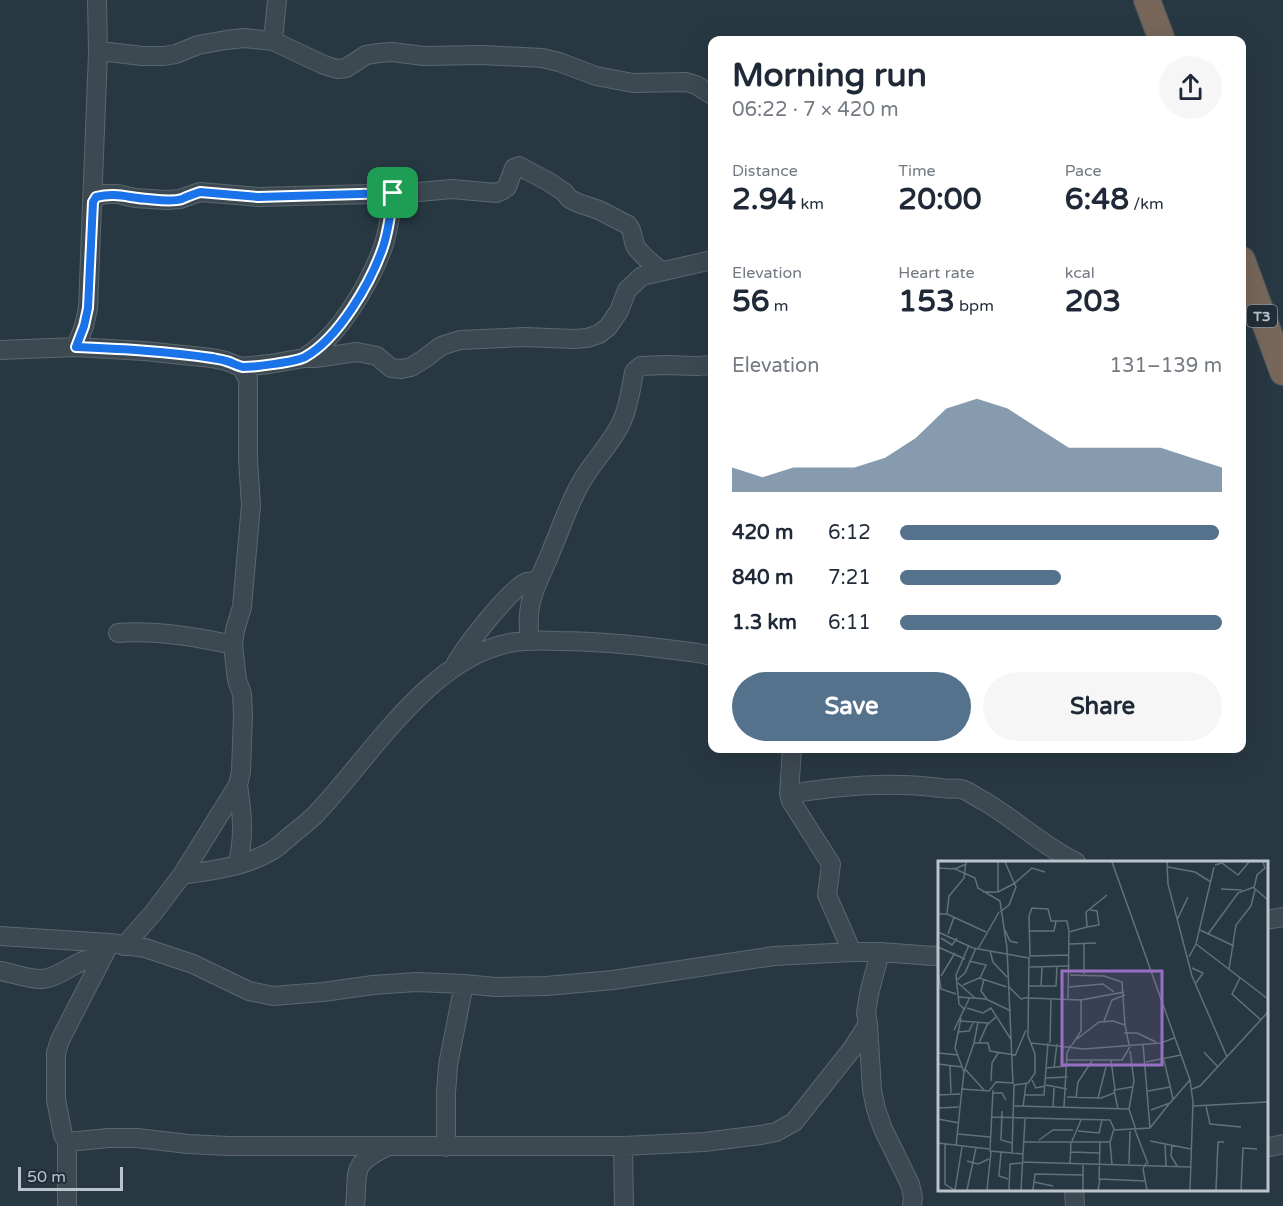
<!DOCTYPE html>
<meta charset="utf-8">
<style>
body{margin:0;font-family:"Varela Round",sans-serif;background:#f6f6f7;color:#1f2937;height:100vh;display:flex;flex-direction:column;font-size:22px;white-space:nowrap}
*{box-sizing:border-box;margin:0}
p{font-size:20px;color:#747a83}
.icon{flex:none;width:33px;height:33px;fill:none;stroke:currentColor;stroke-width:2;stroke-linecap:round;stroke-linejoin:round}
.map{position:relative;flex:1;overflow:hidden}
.details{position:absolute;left:708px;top:36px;width:538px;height:717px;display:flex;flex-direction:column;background:#fff;border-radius:12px;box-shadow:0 6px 24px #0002}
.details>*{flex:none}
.scale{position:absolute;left:18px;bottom:15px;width:105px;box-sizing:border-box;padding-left:6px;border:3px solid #bac4cb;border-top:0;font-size:16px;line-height:21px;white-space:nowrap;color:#bac4cb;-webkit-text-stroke:4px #212e37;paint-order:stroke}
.pin{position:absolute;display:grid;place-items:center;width:51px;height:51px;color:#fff;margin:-26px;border-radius:12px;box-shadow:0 3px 9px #0006}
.round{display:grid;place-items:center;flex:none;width:63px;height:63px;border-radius:32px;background:#f6f6f7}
.summary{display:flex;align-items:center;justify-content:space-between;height:102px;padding:0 24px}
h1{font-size:33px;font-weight:700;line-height:45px}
.metrics{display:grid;grid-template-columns:repeat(3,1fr);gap:9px;height:102px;padding:6px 24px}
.metrics div{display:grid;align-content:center}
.metrics b{font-size:30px;font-weight:700}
.metrics small{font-size:16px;font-weight:400}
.metrics p{font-size:16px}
.chart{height:168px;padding:12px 24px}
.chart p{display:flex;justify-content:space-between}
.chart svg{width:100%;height:108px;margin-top:6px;fill:#55728c;opacity:.7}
.primary-button{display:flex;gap:12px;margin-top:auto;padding:12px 24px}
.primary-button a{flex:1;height:69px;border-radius:36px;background:#55728c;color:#fff;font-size:24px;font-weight:700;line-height:69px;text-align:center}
.primary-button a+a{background:#f6f6f7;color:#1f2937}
ul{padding:0 24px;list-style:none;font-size:20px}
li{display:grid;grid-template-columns:96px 72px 1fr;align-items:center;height:45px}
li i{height:15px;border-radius:8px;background:#55728c}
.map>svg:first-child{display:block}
</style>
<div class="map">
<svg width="1283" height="1206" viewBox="0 0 1283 1206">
<rect width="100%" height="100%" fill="#283842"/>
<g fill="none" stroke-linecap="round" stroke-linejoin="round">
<g stroke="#5b676f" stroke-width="20">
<path id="minor" d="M 273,41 L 277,0
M 98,53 L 109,52 L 142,56 L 164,56 L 176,54 L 198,45 L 226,40 L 244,38 L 273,41 L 324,65 L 337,69 L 346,68 L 366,55 L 379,53 L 392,52 L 424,56 L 482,55 L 542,58 L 559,62 L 596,76 L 633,83 L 686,82 L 696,85 L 712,95
M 93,202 L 96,197 L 105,194 L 118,194 L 135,198 L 167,200 L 180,199 L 200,192 L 258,197 L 408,193 L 452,189 L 496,193 L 503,190 L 507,187 L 514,168 L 519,166 L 549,182 L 564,192 L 570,199 L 578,203 L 599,210 L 628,225 C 634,232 632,240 636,247 C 642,256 653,264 661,271
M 76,347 L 84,326 L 88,308 L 98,53 L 97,0
M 0,350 L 76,347 L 144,351 L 212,358 L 226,361 L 241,367 L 248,379 L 248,459 L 251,505 L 242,607 L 235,630 L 233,645 L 237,680 L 242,694 L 243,715 L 241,771 L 238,785 L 182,875 L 154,912 L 124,946
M 304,358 C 312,352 320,347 326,340 C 349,318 374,274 384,244 C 389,227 391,210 394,193
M 241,367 L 270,364 L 304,358 L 315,358 L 357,352 L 377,356 L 391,368 L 401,369 L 411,367 L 424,359 L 441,346 L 460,340 L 525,337 L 574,339 L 587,338 L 599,334 L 608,327 L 619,311 L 627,290 L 642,276 L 712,260
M 118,633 C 155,630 197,637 233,645
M 530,640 C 524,600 538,585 552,549 C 561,528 568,506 579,486 C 591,463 611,445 622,421 C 629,405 631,389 634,372 L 637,369 L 641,366 L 665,365 L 697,366 L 712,365
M 456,663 C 466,646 510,588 527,582 C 530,581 533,582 537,582
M 792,748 L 789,794 L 791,801 L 831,864 L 827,895 L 852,952
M 789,794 C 839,786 890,781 941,788 C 948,790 957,787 964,790 C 970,792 977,798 984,801 C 1016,820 1043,846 1076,862
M 237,865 C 245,838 242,812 238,785
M 182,875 C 213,870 246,867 273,850 C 281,845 287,838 294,833 C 301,827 309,821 315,815 C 370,758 427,660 509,643 C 525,640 542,640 558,641 C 606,641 652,647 698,653 L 712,656
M 1266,920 L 1283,917
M 0,936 L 110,943 L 145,948 L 193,964 L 249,991 L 273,996 L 323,992 L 373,985 L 416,982 L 464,984 L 495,987 L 546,986 L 613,980 L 774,956 L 852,952 L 880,952 L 933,956 L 940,955
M 0,971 C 14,973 28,980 43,979 C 58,977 69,967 83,961 C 90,958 98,956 105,953
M 868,1024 L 872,1090 L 876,1109 L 883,1129 L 910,1184 L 913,1197 L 912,1206
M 67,1142 L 109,1138 L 137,1138 L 188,1144 L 229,1146 L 623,1146 L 704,1142 L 761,1135 L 776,1132 L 794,1122 L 852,1049 L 868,1024 L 866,1013 L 869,994 L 880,952
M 623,1146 L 624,1206
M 446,1147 L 446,1093 L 448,1065 L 464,984
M 1266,1148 L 1283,1144
M 1074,1190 L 1075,1206
M 67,1206 L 67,1142 L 63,1135 L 56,1100 L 56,1053 L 60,1040 L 110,943
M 355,1206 C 359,1170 349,1166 386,1147"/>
</g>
<g stroke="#47545c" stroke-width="28">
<path id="highway" d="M 1147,0 L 1162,40
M 1242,260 L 1283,372"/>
</g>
<use href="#minor" stroke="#3d4951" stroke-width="18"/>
<use href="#highway" stroke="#77665a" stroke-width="26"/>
</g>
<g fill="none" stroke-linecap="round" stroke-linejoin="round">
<g stroke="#fff" stroke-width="12">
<path id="route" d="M 200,192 L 258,197 L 393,193 C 391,211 389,229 383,247 C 371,282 339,338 305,357 C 296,362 254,367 243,367 C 237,366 231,362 226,361 C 221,359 216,359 212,358 C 167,351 121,349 76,347 L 84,326 L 88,308 L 93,202 L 96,197 C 116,192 129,198 148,199 C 159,200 172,202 182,199 C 188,196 194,194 200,192 Z"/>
</g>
<use href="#route" stroke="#1a73e8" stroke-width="8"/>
</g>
<g text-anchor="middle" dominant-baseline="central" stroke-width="4.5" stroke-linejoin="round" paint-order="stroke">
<rect fill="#212e37" stroke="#8c979f" stroke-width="1.5" x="1247" y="305" width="30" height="22" rx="4.5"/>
<g font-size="14" font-weight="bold" fill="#bac4cb">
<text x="1262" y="316">T3</text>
</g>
</g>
<g transform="translate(938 861)">
<rect width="330" height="330" fill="#283842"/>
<path fill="none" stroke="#627079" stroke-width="1.5" d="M 60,1 L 60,31M 174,1 L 252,219 L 255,241 L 252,329M 229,1 L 230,23 L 254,115 L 289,196M 325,1 L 327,7 L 319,14 L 316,27 L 330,39M 277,4 L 284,2 L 300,14 L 311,1M 230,6 L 257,11 L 273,21M 0,7 L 17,8 L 28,3M 15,7 L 37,17 L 40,27 L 62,40 L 69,87 L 75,222M 77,22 L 94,7 L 107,11M 283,28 L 304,29M 45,31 L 60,31 L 77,22M 62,51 L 71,44 L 78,26 L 67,1M 0,53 L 9,53 L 48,71M 9,53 L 11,35 L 26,17 L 28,1M 239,59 L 250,36M 149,66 L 161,64 L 159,50 L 152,49M 67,69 L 72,80 L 80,82M 262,69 L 296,85M 91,70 L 116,70 L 118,60M 0,71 L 35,87 L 91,97 L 90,175 L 97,193 L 97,212 L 90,222 L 76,224 L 74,292M 10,73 L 16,56M 270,73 L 300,32 L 316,26M 3,77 L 14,84 L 19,77M 131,83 L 158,82M 258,83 L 330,138M 0,86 L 27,98M 40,88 L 61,51M 52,90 L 55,101 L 69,116M 92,94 L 91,55 L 94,47 L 110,48 L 113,60 L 129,60 L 131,70M 91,95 L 131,94M 251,96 L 258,83 L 276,6M 31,100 L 48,104 L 42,117M 92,106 L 132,105M 254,107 L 265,112 L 258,122M 291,108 L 298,64 L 313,45 L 317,29M 0,109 L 3,128 L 18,133M 146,113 L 146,83M 132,114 L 166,115 L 184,121 L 187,164M 3,115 L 17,92M 302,117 L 294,133 L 323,159M 46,118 L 43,130 L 49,138M 19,119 L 27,112 L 38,87M 20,122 L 37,137M 25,124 L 41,117 L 69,126M 91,125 L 118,125 L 119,105M 103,125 L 104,106M 71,126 L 83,138 L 91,136M 131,126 L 165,123 L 176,131M 21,136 L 48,138 L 73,150M 91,137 L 143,139 L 143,170 L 134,184M 130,137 L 131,71 L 149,66 L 148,51 L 169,34M 143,139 L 186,131M 29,147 L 45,152 L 53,147 L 74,180M 27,149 L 21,143 L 18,114 L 31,84M 23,157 L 17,187 L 26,211 L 24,229M 22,160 L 50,162M 166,160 L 174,139 L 187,134M 16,169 L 32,136M 20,171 L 31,170 L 35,162M 186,172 L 199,172 L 218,181M 139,178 L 161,161 L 175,160 L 187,164 L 191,184M 36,182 L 40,161M 41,182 L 49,164 L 58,156M 93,182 L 146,188 L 223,182 L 236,177M 112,182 L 113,138M 266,191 L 280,206M 0,192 L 20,194M 77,195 L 88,169M 129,199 L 184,199 L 193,184M 173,199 L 177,229M 226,199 L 235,238M 208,201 L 243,194M 0,203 L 24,206M 12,205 L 13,232M 108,207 L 129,205M 116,207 L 119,183M 27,208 L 46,229M 26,211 L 36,182 L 50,182 L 52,190 L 77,194M 108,217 L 130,216M 94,219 L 98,227 L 107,225M 53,220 L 54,202 L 60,192M 108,224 L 129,228M 254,228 L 262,225 L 330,151M 55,229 L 52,290 L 85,293M 210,230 L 232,226M 54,232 L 64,232 L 68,239M 0,234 L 22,233M 87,234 L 106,234 L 110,182M 129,236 L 163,237 L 176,232M 138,237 L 140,221 L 154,200M 160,237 L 168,206M 76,245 L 191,248 L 198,269M 255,245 L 329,241M 268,245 L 272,263 L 303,266M 85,246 L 88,223M 126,246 L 129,192 L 133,184M 0,247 L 21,246M 115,247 L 116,227M 180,248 L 176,229 L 194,226M 191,248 L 196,220 L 192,190M 213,249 L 232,242 L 252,219M 64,250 L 63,279 L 74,282M 53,256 L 172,259 L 176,268 L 172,281M 0,258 L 21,262M 212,267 L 231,243M 176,269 L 212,267 L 205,183M 197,269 L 210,303M 140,270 L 161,272 L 164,259M 20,273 L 52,276M 101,279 L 115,269 L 135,269M 134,280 L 143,259M 212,280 L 253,288M 86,281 L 172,281 L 174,304M 0,282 L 51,288M 227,282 L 228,305M 7,283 L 7,323 L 16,329M 234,284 L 233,295 L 239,305M 18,285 L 24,228 L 51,230 L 58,221 L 76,222M 63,291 L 61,315 L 70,318M 133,291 L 162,292M 29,300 L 40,303 L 51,298M 84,301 L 253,306M 208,302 L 205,308 L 209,329M 132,303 L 133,281M 191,303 L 192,270M 161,319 L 162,280M 96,321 L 115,325M 17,329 L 24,286M 29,329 L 38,287M 49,329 L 53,291M 71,329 L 72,303 L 84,302M 83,329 L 87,258M 95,329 L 97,313 L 146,314M 145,329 L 145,303M 160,329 L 162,318 L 207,320M 278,329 L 280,281 L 286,281M 303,329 L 305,287 L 319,288"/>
<path fill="#9770c4" fill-opacity="0.15" stroke="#9770c4" stroke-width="3" d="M 124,110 L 224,110 L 224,204 L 124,204 Z"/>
<rect width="330" height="330" fill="none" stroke="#bac4cb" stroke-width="3"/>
</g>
</svg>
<div class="scale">50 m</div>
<div class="pin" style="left:393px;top:193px;background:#1e9e55"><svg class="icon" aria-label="arrive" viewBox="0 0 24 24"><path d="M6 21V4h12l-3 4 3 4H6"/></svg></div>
<section class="details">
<div class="summary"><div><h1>Morning run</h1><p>06:22 · 7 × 420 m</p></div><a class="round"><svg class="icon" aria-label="share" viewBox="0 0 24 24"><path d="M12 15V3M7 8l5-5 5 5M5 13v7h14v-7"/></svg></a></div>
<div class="metrics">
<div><p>Distance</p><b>2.94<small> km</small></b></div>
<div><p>Time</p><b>20:00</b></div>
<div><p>Pace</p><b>6:48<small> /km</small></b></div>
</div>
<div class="metrics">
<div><p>Elevation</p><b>56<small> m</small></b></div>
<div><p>Heart rate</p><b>153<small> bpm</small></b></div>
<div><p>kcal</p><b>203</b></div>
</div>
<div class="chart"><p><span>Elevation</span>131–139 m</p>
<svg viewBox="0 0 160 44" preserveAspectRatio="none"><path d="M0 44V34L10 38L20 34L30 34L40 34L50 30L60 22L70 10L80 6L90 10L100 18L110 26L120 26L130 26L140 26L150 30L160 34V44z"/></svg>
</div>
<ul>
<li><b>420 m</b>6:12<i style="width:99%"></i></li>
<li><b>840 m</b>7:21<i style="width:50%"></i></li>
<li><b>1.3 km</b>6:11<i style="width:100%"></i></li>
</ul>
<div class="primary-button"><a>Save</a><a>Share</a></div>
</section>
</div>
